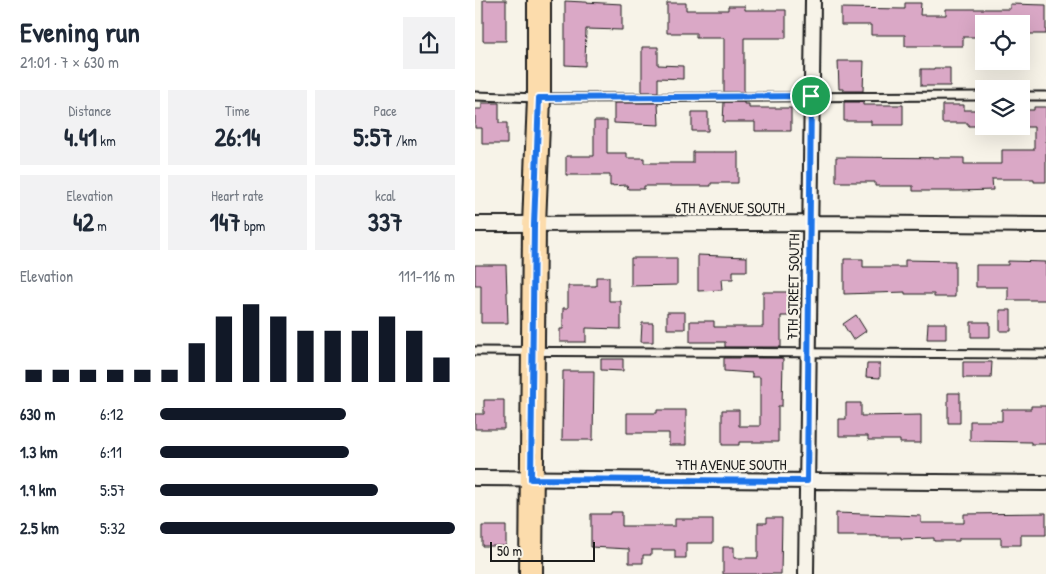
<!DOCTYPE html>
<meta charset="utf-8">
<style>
body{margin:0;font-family:"Patrick Hand",sans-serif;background:#f2f2f3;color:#1f2937;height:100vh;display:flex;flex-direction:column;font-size:19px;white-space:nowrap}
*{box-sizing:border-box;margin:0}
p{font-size:16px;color:#747a83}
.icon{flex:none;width:28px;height:28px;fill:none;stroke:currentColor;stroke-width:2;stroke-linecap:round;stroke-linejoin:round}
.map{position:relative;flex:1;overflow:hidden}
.sheet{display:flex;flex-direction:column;background:#fff;width:475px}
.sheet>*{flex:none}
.fabs{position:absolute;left:500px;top:15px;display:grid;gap:10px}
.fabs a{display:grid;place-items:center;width:55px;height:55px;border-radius:0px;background:#fff;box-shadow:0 5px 20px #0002;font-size:25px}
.scale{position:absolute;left:15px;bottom:12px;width:105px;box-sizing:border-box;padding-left:5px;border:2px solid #1c1c1c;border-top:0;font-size:14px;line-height:18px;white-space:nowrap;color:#1c1c1c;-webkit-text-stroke:4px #f7f3e8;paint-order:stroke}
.pin{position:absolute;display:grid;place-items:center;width:42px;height:42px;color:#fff;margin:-21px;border:2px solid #fff;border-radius:50%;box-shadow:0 1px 5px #0007}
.round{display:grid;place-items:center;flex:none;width:52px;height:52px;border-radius:0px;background:#f2f2f3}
.headline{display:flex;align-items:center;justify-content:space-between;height:85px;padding:0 20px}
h1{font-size:28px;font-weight:800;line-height:38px}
.stats{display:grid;grid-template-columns:repeat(3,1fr);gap:8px;height:85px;padding:5px 20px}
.stats div{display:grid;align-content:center;border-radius:0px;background:#f2f2f3;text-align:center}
.stats b{font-size:25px;font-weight:800}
.stats small{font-size:14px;font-weight:400}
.stats p{font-size:14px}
.chart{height:140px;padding:10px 20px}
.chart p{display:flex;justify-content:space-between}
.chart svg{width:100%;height:90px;margin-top:5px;stroke:#111827;stroke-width:6}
ul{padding:0 20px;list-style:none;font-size:16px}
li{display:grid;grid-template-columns:80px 60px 1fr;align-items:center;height:38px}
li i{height:12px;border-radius:6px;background:#111827}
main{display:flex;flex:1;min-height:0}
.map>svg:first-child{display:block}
</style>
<main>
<section class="sheet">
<div class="headline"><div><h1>Evening run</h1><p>21:01 · 7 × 630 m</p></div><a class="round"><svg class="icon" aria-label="share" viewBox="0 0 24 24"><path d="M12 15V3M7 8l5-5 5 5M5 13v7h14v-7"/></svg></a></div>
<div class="stats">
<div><p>Distance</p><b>4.41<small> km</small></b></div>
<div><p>Time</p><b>26:14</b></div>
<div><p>Pace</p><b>5:57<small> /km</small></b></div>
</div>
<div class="stats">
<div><p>Elevation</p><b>42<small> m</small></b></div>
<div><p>Heart rate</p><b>147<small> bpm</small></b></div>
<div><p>kcal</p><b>337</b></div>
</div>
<div class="chart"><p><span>Elevation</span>111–116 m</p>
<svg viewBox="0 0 160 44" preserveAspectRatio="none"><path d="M5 44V38M15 44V38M25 44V38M35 44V38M45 44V38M55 44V38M65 44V25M75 44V12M85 44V6M95 44V12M105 44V19M115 44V19M125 44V19M135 44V12M145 44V19M155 44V32"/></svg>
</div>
<ul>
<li><b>630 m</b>6:12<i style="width:63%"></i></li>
<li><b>1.3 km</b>6:11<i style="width:64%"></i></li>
<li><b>1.9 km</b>5:57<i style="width:74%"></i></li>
<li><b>2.5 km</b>5:32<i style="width:100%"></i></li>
</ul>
</section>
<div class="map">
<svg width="571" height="574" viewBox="0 0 571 574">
<rect width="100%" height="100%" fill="#f7f3e8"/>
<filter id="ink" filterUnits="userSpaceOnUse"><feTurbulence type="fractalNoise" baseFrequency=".02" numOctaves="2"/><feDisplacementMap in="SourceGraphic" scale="10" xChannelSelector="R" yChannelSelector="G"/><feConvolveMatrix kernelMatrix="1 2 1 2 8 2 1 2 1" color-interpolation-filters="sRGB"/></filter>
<g filter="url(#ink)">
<path fill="#daa8c6" stroke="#1c1c1c" d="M 8,0 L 31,0 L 31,41 L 8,41 Z
M 90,1 L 147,4 L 147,30 L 111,29 L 110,66 L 90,65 Z
M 192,3 L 211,3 L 211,10 L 253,10 L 253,6 L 270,6 L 270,10 L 311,10 L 311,38 L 269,38 L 269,92 L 249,92 L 249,38 L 221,38 L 221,33 L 192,33 Z
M 430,3 L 446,3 L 445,15 L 471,15 L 471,9 L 535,9 L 535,4 L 571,5 L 571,34 L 546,34 L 546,24 L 509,24 L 509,37 L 488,37 L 488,46 L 430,46 L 430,35 L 396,35 L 396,25 L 366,25 L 366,8 L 430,9 Z
M 167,47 L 183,47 L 183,65 L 208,66 L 208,79 L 183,78 L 183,92 L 167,92 Z
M 363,61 L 389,61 L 388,91 L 369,91 L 369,89 L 364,89 Z
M 459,68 L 475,68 L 475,86 L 446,86 L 446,69 L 459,69 Z
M 249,102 L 269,102 L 269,104 L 274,104 L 274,108 L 316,108 L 316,131 L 280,131 L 280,122 L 248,122 Z
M 369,102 L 388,102 L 388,105 L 428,105 L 428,125 L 396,125 L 396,121 L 369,121 Z
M 7,103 L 24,103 L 24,123 L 32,123 L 32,144 L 7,144 L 7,128 L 0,128 L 0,109 L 7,109 Z
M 139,103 L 183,103 L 184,125 L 139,123 Z
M 467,105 L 489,105 L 489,110 L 506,110 L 506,126 L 493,126 L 493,123 L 467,123 Z
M 559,107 L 571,107 L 571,182 L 559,182 L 559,179 L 517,179 L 518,190 L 484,191 L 438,191 L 438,186 L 400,186 L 400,182 L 361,182 L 361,157 L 489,158 L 489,164 L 527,164 L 527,150 L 559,150 L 559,127 L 546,127 L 546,110 L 559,110 Z
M 217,112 L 233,112 L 233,131 L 217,131 Z
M 119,121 L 132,121 L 132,153 L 152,153 L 152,158 L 169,158 L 169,163 L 218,163 L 218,152 L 263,152 L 263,183 L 236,183 L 236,186 L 169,186 L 169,189 L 153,189 L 152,185 L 135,186 L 135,175 L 91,175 L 91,156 L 119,156 Z
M 223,255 L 272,257 L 272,271 L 258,271 L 258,279 L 246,279 L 247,290 L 223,291 Z
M 156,258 L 202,258 L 202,285 L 156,286 Z
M 369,259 L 388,259 L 388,267 L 430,267 L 430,260 L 480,261 L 480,297 L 459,297 L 459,294 L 430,294 L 430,292 L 369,294 Z
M 533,261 L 571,262 L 571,300 L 533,300 L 533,287 L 501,287 L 501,265 L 533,265 Z
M 0,265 L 31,265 L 33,323 L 6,323 L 6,285 L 0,285 Z
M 121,277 L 134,277 L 134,301 L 146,301 L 146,329 L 111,328 L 111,342 L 85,342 L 85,329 L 88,329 L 88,308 L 93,308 L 93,286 L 121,286 Z
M 288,292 L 315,292 L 315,316 L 306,316 L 306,347 L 250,347 L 250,342 L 215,342 L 215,321 L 239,321 L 239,327 L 288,327 Z
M 525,310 L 536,310 L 536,331 L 525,331 Z
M 192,312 L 210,312 L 210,329 L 192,329 Z
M 381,315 L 391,331 L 378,340 L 368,324 Z
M 496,322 L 515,322 L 515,337 L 496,337 Z
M 167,323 L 178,323 L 178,342 L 166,342 Z
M 453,323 L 471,323 L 471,339 L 452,339 Z
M 249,358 L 306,358 L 308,359 L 307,406 L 303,406 L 303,442 L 264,442 L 264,445 L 247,445 L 247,410 L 264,410 L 264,426 L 285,426 L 285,377 L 277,377 L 277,373 L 249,371 Z
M 126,359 L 148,359 L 148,371 L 126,370 Z
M 488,362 L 517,362 L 516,378 L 488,378 Z
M 392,364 L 405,364 L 405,378 L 391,377 Z
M 88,371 L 119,371 L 118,440 L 87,440 Z
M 473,393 L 485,393 L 485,423 L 473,423 Z
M 9,400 L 29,400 L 29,429 L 0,429 L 0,414 L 9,414 Z
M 371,403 L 386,403 L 386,416 L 446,415 L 446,443 L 425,443 L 425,440 L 393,440 L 393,436 L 364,436 L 364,419 L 371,419 Z
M 556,406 L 571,406 L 571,444 L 556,444 L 556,442 L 495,441 L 495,421 L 527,421 L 527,409 L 556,409 Z
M 182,410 L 211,410 L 211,445 L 194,445 L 194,433 L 152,433 L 152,413 L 182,413 Z
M 136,512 L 147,512 L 147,526 L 200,526 L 200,519 L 238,519 L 238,543 L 211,543 L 211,558 L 200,558 L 200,550 L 176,550 L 176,555 L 168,555 L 168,563 L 154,563 L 154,549 L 116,547 L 116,514 L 136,514 Z
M 361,513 L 446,516 L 446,523 L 489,523 L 489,514 L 571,513 L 571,535 L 546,535 L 546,545 L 526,545 L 526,538 L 484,538 L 484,541 L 459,541 L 459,538 L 426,539 L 426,537 L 402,537 L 402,536 L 361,536 Z
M 292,518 L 307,518 L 306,574 L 248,574 L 248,547 L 259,547 L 259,558 L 283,558 L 283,523 L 292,523 Z
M 7,526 L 31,526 L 31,546 L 7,546 Z"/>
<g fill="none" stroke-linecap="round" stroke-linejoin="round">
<g stroke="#1c1c1c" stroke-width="11">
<path id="lane" d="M 0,96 L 64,98 L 509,96
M 546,96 L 571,96
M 0,351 L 571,354"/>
</g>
<g stroke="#1c1c1c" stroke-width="18">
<path id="street" d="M 0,224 L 335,223 L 571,225
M 0,478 L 571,483
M 331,574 L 338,0"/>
</g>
<g stroke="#1c1c1c" stroke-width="26">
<path id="primary" d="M 56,574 L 59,225 L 64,98 L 64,0"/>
</g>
<use href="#lane" stroke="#f7f3e8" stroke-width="7"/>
<use href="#street" stroke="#f7f3e8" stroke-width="14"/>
<use href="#primary" stroke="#fcdcac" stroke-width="22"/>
</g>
</g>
<g fill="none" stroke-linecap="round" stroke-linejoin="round" filter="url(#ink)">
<g stroke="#fff" stroke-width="10">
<path id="route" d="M 336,96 L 332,481 L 56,479 L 59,225 L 64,98 Z"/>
</g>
<use href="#route" stroke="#1a73e8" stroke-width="6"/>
</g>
<g text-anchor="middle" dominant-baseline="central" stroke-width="4.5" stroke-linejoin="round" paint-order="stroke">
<g font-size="15" fill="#1c1c1c" stroke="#f7f3e8">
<text x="255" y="207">6TH AVENUE SOUTH</text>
<text transform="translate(318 287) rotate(-89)">7TH STREET SOUTH</text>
<text x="256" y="464">7TH AVENUE SOUTH</text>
</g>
</g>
</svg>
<div class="fabs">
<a><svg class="icon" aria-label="locate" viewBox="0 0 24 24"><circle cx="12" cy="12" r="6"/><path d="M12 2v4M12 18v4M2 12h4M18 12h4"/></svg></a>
<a><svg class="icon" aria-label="layers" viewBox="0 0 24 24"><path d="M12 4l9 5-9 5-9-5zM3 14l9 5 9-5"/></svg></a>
</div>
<div class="scale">50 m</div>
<div class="pin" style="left:336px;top:96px;background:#1e9e55"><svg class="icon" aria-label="arrive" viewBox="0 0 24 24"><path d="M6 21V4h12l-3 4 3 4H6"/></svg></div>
</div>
</main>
